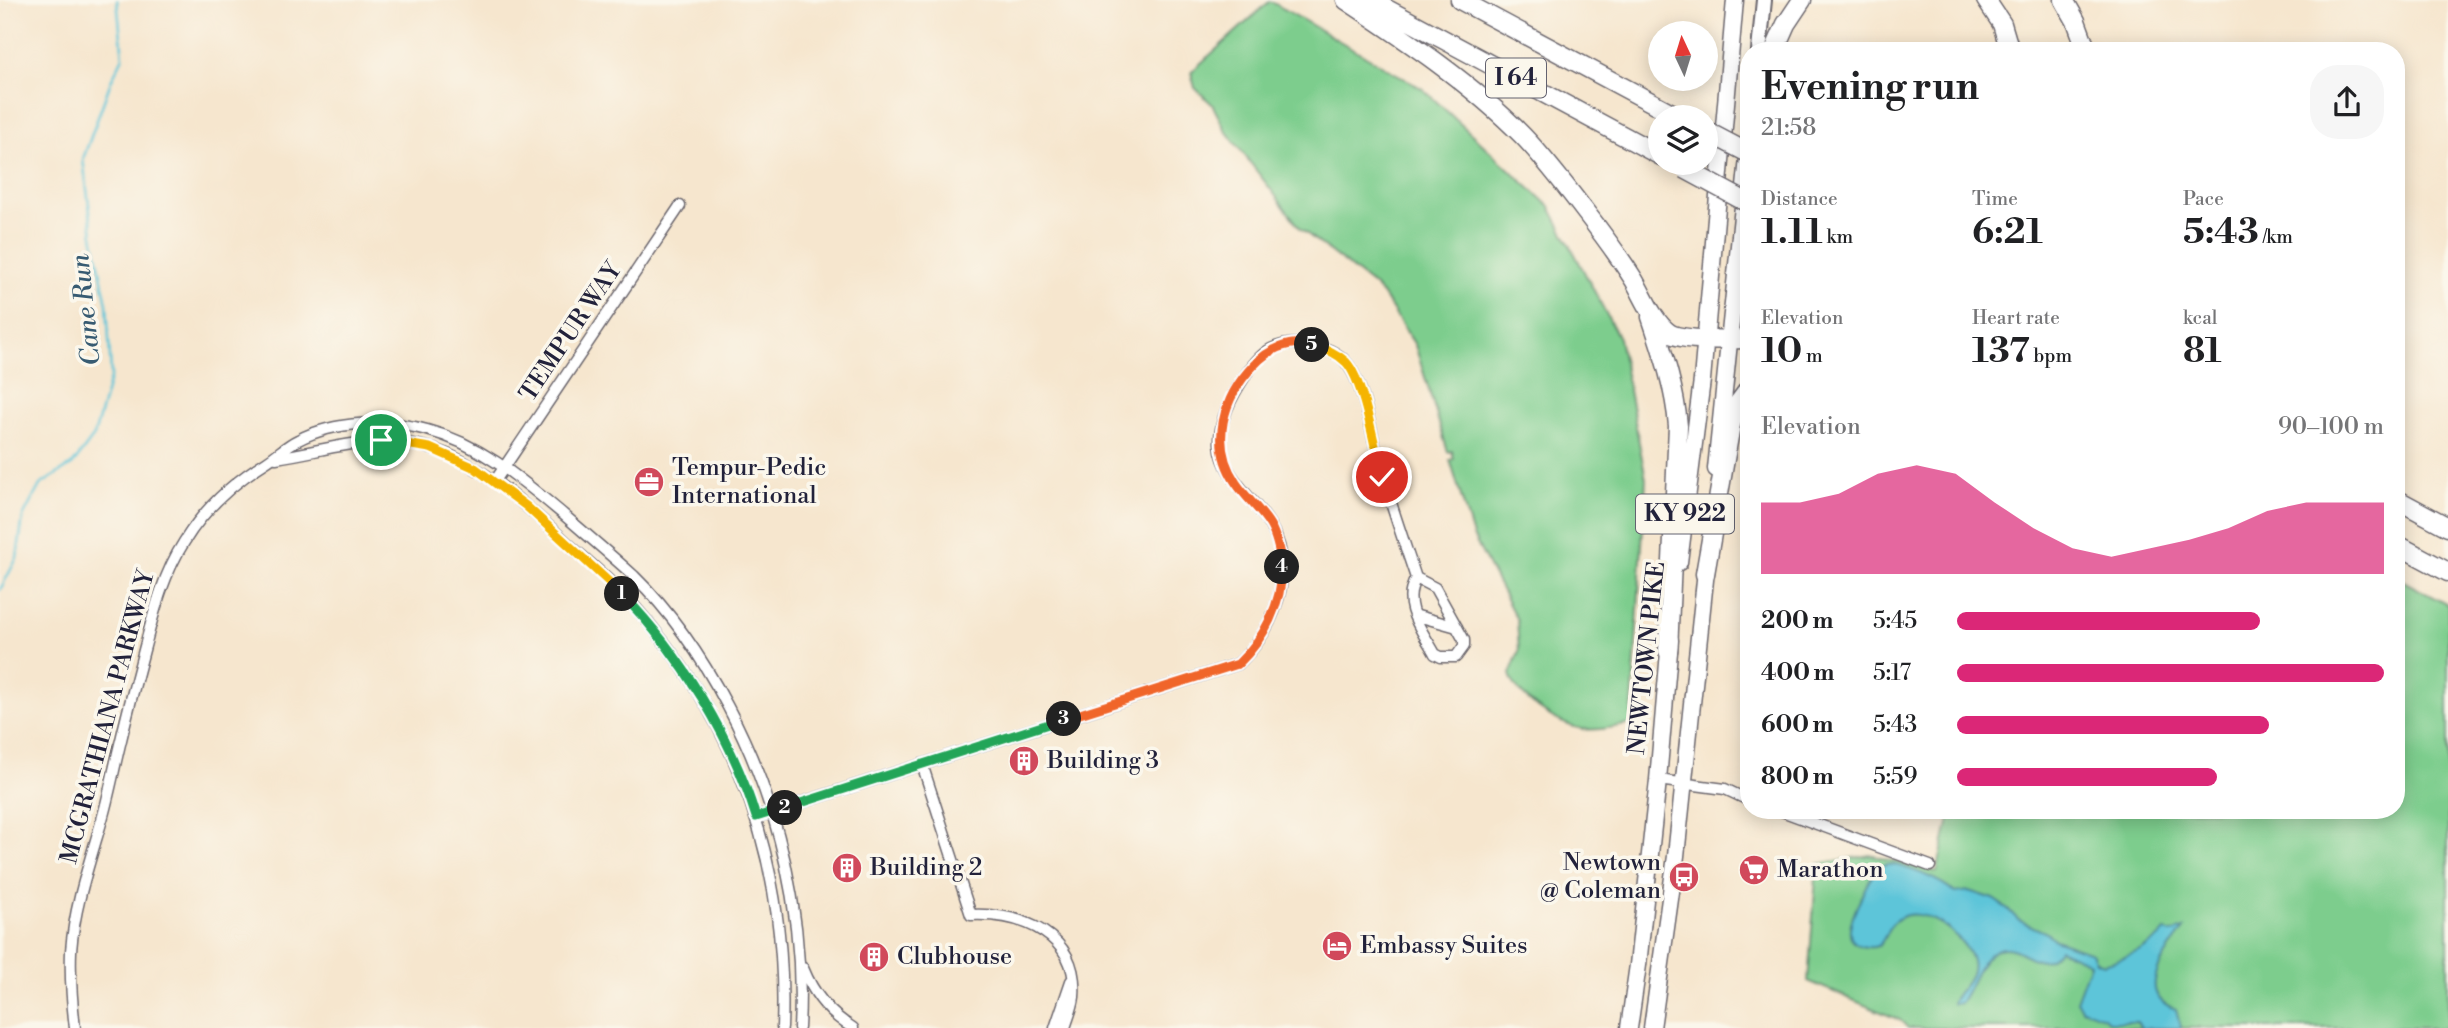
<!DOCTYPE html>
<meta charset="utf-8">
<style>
body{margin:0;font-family:"Libre Bodoni",serif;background:#f6f6f6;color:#202124;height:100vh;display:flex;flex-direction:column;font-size:26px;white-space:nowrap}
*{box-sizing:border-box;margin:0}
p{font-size:23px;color:#757577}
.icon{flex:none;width:38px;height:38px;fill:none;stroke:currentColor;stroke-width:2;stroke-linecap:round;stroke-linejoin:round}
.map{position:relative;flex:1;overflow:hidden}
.panel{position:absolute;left:1740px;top:42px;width:665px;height:777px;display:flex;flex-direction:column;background:#fff;border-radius:28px;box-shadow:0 4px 18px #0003}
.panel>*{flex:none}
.needle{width:46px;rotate:356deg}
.tools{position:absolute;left:1648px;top:21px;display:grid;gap:14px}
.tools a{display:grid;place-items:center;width:70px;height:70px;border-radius:50%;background:#fff;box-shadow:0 4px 18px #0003;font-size:35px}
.pin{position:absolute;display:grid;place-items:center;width:60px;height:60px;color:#fff;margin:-30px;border:4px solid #fff;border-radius:50%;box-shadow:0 2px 7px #0007}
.km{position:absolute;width:35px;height:35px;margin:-18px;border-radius:50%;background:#222;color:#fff;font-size:19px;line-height:35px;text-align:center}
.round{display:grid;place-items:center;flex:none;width:74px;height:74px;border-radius:28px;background:#f6f6f6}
.headline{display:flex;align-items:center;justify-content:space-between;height:119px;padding:0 21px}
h1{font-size:38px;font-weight:800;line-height:52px}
.stats{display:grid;grid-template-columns:repeat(3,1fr);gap:10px;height:119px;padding:7px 21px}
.stats div{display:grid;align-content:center}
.stats b{font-size:35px;font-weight:800}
.stats small{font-size:19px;font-weight:400}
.stats p{font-size:19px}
.chart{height:196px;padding:14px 21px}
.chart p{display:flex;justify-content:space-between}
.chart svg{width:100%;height:126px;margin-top:7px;fill:#db2777;opacity:.7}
ul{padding:0 21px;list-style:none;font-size:23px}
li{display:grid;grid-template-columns:112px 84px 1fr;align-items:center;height:52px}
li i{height:18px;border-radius:9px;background:#db2777}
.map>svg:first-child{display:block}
</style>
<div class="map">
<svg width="2448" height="1028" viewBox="0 0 2448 1028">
<rect width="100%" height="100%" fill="#fbf7ec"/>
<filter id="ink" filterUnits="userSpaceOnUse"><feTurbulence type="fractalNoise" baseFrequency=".0143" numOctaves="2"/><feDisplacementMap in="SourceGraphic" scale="14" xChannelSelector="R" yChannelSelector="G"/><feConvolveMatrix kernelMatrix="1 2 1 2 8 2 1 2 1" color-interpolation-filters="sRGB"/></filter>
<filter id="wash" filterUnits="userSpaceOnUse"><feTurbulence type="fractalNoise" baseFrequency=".00686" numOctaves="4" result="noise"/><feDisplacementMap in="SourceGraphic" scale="28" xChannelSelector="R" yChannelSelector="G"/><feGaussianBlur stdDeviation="1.57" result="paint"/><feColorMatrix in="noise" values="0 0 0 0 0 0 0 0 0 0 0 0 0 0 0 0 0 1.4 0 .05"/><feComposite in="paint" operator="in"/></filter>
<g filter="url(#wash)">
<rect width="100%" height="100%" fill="#f6e6ce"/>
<path fill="#7dcd8d" stroke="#507864" stroke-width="2" d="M 1270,1 L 1423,89 L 1550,207 L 1619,338 L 1646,479 L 1631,724 C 1615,727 1598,731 1582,729 C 1559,725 1516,698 1510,674 L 1519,651 L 1517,620 L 1473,536 L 1450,460 L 1454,459 L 1452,451 L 1448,452 L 1415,345 L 1382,294 L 1373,285 L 1301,229 L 1226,131 L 1212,104 L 1195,88 L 1191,72 Z
M 2396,577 L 2448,605 L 2448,1028 L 1908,1028 L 1900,1020 L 1808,981 L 1817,864 L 1870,855 L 1937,872 L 1951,810 L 2396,810 Z"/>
<path fill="#5dc5d9" stroke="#40748a" stroke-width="2" d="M 1885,864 C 1903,864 1942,880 1955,893 L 1969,891 L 1993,899 L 2008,909 L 2018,920 L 2047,933 L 2055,940 L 2092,953 L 2096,961 L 2104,964 C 2124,958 2152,948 2165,931 L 2172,933 L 2184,929 C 2167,953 2132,994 2176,1009 L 2181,1028 L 2141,1028 L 2137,1022 L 2109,1022 L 2104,1017 L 2082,1009 L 2076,1001 L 2090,963 L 2059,949 C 2039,979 2023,942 1999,949 C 1978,956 1972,987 1960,1003 L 1954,1004 L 1952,1003 C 1956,991 1969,984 1972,971 C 1975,960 1966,946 1958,938 C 1941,920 1908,901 1889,928 C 1885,934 1884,943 1877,946 C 1873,948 1865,947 1861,946 C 1841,939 1853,917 1858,904 C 1864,890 1871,872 1885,864 Z"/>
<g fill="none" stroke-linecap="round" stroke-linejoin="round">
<path stroke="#5dc5d9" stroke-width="2.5" d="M 0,590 L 17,558 L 23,517 L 40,485 L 73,464 L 94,436 L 111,375 L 107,304 L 93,235 L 83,159 L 111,81 L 123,57 L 117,0"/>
</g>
</g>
<g filter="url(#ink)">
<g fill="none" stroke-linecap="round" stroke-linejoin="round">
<g stroke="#6c676e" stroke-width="13">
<path id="minor" d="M 276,458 C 331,450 376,431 433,449 C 484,465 524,504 563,539 C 587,561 614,583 636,608 C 741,727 788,870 782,1028
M 495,481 L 680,206
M 1416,578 L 1435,588 L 1464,640 L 1464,646 L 1456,657 L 1441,657 L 1435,654 C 1422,630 1400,605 1416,578 Z
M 1414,615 L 1457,627
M 922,764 L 971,915 C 1023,913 1079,935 1074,997 C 1073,1007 1068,1018 1065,1028
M 1658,780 L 1725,789 L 1748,800
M 1779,810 L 1930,866
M 756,817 L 1238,664 C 1274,630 1298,571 1270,525 C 1254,498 1223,478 1220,444 C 1219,419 1232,396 1245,376 C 1251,367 1261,354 1271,349 C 1294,338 1334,344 1349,366 C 1367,392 1373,446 1383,477 C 1393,511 1405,545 1416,578
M 803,968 C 813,993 829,1014 853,1028
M 75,1028 C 72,1003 70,976 71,951 C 74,908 89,864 101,823 C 109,796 114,768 121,740 C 128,710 136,680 144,650 C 154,612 163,575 184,542 C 204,509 234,482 266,462 C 277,455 287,445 298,440 C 334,421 388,419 427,430 C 481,444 522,480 564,515 C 587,535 611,555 634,576 C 672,613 704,661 728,707 C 780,806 805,917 799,1028
M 1055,1028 L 1071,981"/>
</g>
<g stroke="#6c676e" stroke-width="18">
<path id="secondary" d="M 1759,51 L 1764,0"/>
</g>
<g stroke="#6c676e" stroke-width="19">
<path id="trunk" d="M 1716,469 L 1748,158
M 1679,562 L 1702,380 L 1735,0
M 1629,1028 L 1638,965 L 1658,780 L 1670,640
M 1652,1028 L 1676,856 L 1707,561"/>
</g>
<g stroke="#6c676e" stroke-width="21">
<path id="motorway" d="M 1346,0 C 1408,41 1471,83 1523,136 C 1545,159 1565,185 1584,210 C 1601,232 1619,256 1634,280 C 1644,297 1653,321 1669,333 C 1684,342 1730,339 1748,339
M 1370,0 L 1661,156
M 1460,0 L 1679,117
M 1986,0 L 2002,24 L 2010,51
M 2064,0 L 2076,21 L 2087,51
M 1774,51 L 1786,24 L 1802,0
M 1651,317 C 1663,353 1675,388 1678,426 L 1668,651
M 2396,499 L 2448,527
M 2396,544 L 2448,572
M 1705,574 L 1731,425 L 1737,405 L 1748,390"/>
</g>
<use href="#minor" stroke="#fff" stroke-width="10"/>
<use href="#secondary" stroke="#fff" stroke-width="14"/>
<use href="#trunk" stroke="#fff" stroke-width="16"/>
<use href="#motorway" stroke="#fff" stroke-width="18"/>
<g stroke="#6c676e" stroke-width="21" stroke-linecap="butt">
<path id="motorway-bridge" d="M 1706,131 L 1748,153
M 1685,169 L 1748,203"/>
</g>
<use href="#motorway-bridge" stroke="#fff" stroke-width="18"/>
</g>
</g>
<g fill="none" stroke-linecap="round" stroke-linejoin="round" filter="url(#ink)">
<g stroke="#fff" stroke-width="14">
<path id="split-1" d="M 381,440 L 430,448 L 475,468 L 526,506 L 622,594"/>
</g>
<g stroke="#fff" stroke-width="14">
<path id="split-2" d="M 622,594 C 681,655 731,735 756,817 L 785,808"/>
</g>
<g stroke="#fff" stroke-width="14">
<path id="split-3" d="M 785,808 L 1064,719"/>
</g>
<g stroke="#fff" stroke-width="14">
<path id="split-4" d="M 1064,719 L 1238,664 C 1264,639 1282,604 1282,567"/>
</g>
<g stroke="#fff" stroke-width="14">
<path id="split-5" d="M 1282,567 C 1280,553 1277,537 1270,525 C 1261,510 1246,498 1236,483 C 1209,444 1223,397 1254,365 C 1269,349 1289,340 1312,345"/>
</g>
<g stroke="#fff" stroke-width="14">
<path id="split-6" d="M 1312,345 C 1324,348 1337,353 1346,362 C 1364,381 1375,450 1382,477"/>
</g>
<use href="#split-1" stroke="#f5b400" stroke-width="9"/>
<use href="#split-2" stroke="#22a559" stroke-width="9"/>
<use href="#split-3" stroke="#22a559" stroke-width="9"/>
<use href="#split-4" stroke="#f0652b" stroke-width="9"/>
<use href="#split-5" stroke="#f0652b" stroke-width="9"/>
<use href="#split-6" stroke="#f5b400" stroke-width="9"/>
</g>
<defs>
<g id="office-disc" transform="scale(1.575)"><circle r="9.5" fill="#d1495b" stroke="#fbf7ec"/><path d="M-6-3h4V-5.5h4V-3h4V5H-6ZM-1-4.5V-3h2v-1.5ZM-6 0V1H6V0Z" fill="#fff"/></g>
<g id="building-disc" transform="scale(1.575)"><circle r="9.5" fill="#d1495b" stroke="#fbf7ec"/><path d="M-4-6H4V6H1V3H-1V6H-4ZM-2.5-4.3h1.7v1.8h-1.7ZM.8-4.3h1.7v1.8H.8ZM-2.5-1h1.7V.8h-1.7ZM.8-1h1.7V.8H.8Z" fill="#fff"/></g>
<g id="supermarket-disc" transform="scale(1.575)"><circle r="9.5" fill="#d1495b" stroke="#fbf7ec"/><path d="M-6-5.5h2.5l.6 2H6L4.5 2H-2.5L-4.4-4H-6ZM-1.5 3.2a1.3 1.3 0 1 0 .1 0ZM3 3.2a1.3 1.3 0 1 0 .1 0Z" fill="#fff"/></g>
<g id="bus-disc" transform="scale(1.575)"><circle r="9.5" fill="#d1495b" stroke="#fbf7ec"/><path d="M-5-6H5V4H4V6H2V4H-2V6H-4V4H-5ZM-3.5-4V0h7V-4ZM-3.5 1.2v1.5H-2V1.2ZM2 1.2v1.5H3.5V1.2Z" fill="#fff"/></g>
<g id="hotel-disc" transform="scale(1.575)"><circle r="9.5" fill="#d1495b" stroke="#fbf7ec"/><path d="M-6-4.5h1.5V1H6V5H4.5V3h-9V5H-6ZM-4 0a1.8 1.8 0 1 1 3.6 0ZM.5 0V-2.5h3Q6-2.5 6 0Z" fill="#fff"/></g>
</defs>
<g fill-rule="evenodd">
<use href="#office-disc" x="649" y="482"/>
<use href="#building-disc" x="1024" y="761"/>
<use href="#building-disc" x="847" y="868"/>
<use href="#supermarket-disc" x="1754" y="870"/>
<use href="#bus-disc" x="1684" y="877"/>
<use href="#hotel-disc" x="1337" y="946"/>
<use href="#building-disc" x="874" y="957"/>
</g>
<g text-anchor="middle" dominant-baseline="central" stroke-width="7" stroke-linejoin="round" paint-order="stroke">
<g fill="#fbf7ec" stroke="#636270" stroke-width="2">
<rect x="1486" y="58.5" width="60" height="39" rx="5"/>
<rect x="1636" y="494.5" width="98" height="39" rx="5"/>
</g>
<g font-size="23" font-weight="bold" fill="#22223b">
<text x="1516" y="78">I 64</text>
<text x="1685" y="514">KY 922</text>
</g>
<g font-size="24" fill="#22223b" stroke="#fbf7ec">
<text transform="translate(571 332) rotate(-56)">TEMPUR WAY</text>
<text transform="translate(1647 658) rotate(-84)">NEWTOWN PIKE</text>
<text transform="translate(108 717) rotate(-75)">MCGRATHIANA PARKWAY</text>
</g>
<g font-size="24" fill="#22223b" stroke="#fbf7ec" text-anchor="start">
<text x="672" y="468">Tempur-Pedic<tspan x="672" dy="28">International</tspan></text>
<text x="1047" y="761">Building 3</text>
<text x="1661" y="863" text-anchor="end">Newtown<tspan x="1661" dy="28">@ Coleman</tspan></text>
<text x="870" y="868">Building 2</text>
<text x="1777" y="870">Marathon</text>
<text x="1360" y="946">Embassy Suites</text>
<text x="897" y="957">Clubhouse</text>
</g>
<g font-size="26" font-style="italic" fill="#375b72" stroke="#fbf7ec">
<text transform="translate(86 310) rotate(-96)">Cane Run</text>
</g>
</g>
</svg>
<div class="tools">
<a><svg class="needle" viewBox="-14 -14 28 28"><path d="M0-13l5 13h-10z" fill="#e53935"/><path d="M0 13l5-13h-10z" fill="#757577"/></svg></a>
<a><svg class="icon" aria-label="layers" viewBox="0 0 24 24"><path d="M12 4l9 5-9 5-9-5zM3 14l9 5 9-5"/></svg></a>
</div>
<div class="pin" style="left:381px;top:440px;background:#1e9e55"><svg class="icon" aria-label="arrive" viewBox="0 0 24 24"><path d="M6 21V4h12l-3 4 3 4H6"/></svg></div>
<div class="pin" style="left:1382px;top:477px;background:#d93025"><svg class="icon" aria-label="check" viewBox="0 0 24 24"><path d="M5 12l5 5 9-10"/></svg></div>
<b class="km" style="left:622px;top:594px">1</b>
<b class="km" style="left:785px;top:808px">2</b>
<b class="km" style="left:1064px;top:719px">3</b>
<b class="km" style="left:1282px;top:567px">4</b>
<b class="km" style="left:1312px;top:345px">5</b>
<section class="panel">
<div class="headline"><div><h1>Evening run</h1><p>21:58</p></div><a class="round"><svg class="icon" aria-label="share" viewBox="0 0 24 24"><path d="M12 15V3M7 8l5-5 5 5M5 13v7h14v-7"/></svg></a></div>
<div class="stats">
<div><p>Distance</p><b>1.11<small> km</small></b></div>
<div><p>Time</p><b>6:21</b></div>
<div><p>Pace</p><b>5:43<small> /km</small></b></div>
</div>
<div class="stats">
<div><p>Elevation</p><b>10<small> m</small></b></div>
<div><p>Heart rate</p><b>137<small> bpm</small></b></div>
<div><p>kcal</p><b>81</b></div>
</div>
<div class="chart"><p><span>Elevation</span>90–100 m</p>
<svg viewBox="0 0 160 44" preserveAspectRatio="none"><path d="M0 44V19L10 19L20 16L30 9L40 6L50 9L60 19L70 28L80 35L90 38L100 35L110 32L120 28L130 22L140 19L150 19L160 19V44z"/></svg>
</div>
<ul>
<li><b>200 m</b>5:45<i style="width:71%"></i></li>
<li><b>400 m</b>5:17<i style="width:100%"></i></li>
<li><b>600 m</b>5:43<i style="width:73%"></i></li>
<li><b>800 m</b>5:59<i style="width:61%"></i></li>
</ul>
</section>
</div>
